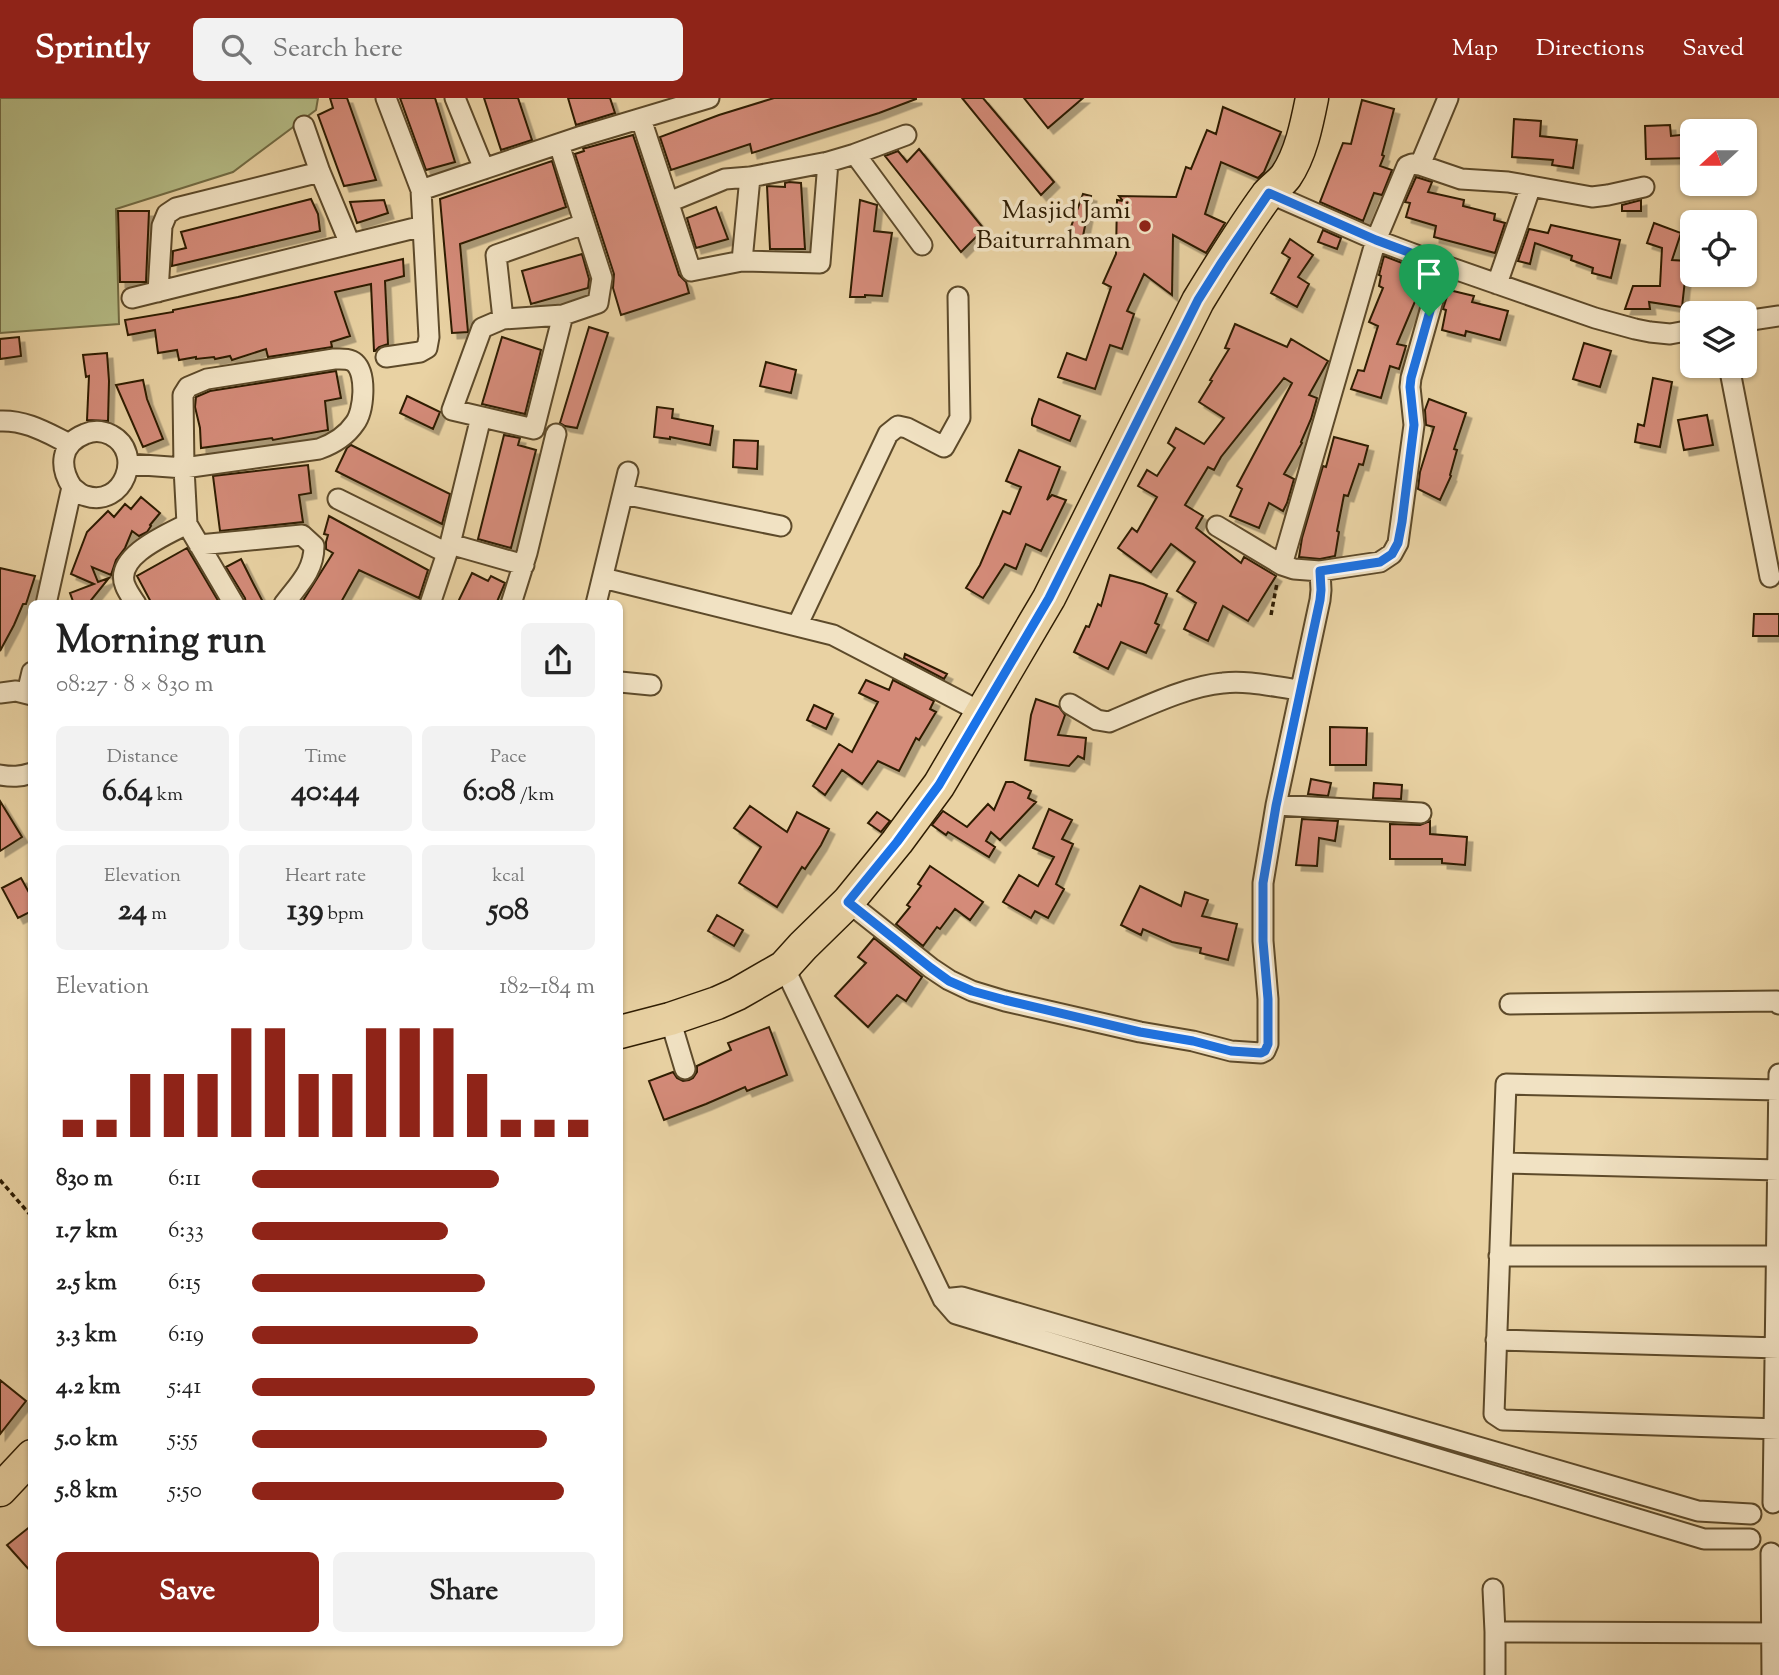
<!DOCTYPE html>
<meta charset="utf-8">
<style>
body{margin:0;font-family:"Sorts Mill Goudy",serif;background:#f2f2f2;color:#222;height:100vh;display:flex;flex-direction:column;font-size:26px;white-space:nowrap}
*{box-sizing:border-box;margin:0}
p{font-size:23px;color:#767676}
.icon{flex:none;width:38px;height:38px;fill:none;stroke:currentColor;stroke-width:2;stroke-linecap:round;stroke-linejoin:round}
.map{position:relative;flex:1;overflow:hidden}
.sheet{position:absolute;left:28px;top:502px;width:595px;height:1046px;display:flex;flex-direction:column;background:#fff;border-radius:10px;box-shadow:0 2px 5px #0004}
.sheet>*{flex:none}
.needle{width:46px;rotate:249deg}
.buttons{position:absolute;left:1680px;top:21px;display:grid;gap:14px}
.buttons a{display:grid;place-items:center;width:77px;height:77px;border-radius:10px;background:#fff;box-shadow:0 2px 5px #0004;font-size:35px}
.pin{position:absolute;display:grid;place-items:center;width:60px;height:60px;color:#fff;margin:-72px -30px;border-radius:50% 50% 50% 0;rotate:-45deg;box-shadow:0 0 7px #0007}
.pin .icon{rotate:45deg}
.round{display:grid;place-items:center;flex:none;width:74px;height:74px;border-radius:10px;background:#f2f2f2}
.headline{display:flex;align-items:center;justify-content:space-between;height:119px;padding:0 28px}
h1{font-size:38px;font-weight:700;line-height:52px}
.metrics{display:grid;grid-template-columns:repeat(3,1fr);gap:10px;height:119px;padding:7px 28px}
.metrics div{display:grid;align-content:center;border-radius:10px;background:#f2f2f2;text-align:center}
.metrics b{font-size:30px;font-weight:700}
.metrics small{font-size:19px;font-weight:400}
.metrics p{font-size:19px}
.chart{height:196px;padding:14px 28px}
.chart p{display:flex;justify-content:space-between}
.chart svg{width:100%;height:126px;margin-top:7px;stroke:#8f2418;stroke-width:6}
.action{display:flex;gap:14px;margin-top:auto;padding:14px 28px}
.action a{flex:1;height:80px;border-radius:10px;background:#8f2418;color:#fff;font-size:28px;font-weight:700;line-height:80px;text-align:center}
.action a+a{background:#f2f2f2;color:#222}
ul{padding:0 28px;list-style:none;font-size:23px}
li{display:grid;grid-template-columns:112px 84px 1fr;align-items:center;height:52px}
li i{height:18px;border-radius:9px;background:#8f2418}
header{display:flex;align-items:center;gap:42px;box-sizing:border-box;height:98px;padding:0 35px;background:#8f2418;color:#fff}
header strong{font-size:33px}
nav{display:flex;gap:38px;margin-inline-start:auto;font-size:24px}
.search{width:490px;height:63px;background:#f2f2f2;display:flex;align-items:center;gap:18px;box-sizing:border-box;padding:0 24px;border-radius:10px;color:#767676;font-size:26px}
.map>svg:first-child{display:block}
</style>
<header>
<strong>Sprintly</strong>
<div class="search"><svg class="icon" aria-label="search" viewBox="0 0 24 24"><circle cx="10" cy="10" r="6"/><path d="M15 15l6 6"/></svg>Search here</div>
<nav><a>Map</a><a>Directions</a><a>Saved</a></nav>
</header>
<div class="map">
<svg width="1779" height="1577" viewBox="0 0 1779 1577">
<defs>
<filter id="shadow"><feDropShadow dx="5.5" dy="5.5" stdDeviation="0" flood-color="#0004"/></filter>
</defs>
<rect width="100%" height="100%" fill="#e9d2a3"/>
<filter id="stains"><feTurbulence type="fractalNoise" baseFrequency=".00286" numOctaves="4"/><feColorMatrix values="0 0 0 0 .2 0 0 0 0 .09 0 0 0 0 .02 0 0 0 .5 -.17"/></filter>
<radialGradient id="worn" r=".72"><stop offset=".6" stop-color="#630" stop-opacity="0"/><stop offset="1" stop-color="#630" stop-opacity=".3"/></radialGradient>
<path fill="#b5bc86" stroke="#726c44" stroke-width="2" d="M 0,0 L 318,0 L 316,12 L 233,74 L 116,111 L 119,226 L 0,235 Z"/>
<path fill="#d48b79" stroke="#2e1c02" stroke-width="2" filter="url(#shadow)" d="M 330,0 L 347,0 L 376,82 L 344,88 L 318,17 L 333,10 Z
M 400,0 L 435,0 L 455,64 L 426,72 Z
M 484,0 L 518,0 L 532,42 L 501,52 Z
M 568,0 L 610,0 L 615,15 L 576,27 Z
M 774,0 L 916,0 L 916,1 L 879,15 L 752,55 L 750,46 L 671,72 L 660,39 L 719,17 Z
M 962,0 L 983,0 L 1054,84 L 1041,97 Z
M 1024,0 L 1083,0 L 1048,30 Z
M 1362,2 L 1394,11 L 1382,57 L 1384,58 L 1380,68 L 1392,72 L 1382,97 L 1374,95 L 1363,123 L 1320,104 L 1343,45 L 1351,46 Z
M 1223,9 L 1281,34 L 1264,74 L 1258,80 L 1221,64 L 1205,116 L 1225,125 L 1206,155 L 1173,137 L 1172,197 L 1144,176 L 1127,213 L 1134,216 L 1122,251 L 1110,247 L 1095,291 L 1058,279 L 1067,255 L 1086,262 L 1111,189 L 1103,185 L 1116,156 L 1117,102 L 1123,103 L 1119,98 L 1176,99 L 1186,69 L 1191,71 L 1207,32 L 1216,36 Z
M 1514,21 L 1541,23 L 1540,38 L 1577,42 L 1573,70 L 1552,67 L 1553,62 L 1512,59 Z
M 1670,27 L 1671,38 L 1690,36 L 1692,60 L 1646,61 L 1645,28 Z
M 633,37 L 679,177 L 686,184 L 689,195 L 621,217 L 613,190 L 614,176 L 575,56 L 584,53 L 583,50 L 586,50 Z
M 919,51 L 984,131 L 961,154 L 885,58 L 898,53 L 907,64 Z
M 552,63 L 566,109 L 460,146 L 468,234 L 452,235 L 440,101 Z
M 1416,79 L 1432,84 L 1428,94 L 1464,102 L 1463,108 L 1495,116 L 1494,122 L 1505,125 L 1495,155 L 1434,139 L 1436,128 L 1406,119 L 1410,105 L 1405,104 Z
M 789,84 L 801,85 L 805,151 L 770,151 L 767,88 L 785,89 L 785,85 Z
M 1083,96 L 1091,98 L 1082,143 L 1068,137 Z
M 311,101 L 318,116 L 320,133 L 172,168 L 173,153 L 186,150 L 181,134 Z
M 384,102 L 388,115 L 357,125 L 350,104 Z
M 860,102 L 877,107 L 874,133 L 892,135 L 882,198 L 865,197 L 865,199 L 850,199 Z
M 1641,102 L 1641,113 L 1622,113 L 1622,107 Z
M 716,109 L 728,141 L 696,150 L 687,120 Z
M 118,113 L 149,113 L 146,184 L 120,184 Z
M 1654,125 L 1681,135 L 1672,162 L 1688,163 L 1688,182 L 1685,182 L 1682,209 L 1649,204 L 1650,211 L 1625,211 L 1633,188 L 1660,188 L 1662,150 L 1647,145 Z
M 1551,127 L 1620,142 L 1611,180 L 1592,175 L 1593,170 L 1571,162 L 1572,158 L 1535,145 L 1530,166 L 1518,163 L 1529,131 L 1548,135 Z
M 1323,132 L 1341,140 L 1337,151 L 1318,144 Z
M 1290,141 L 1313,157 L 1298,179 L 1309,186 L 1297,209 L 1271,195 L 1290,160 L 1282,155 Z
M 582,156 L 589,181 L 588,190 L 531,206 L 522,173 Z
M 1384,158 L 1428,175 L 1420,202 L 1416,201 L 1397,246 L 1406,248 L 1399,271 L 1390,268 L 1381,300 L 1351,291 L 1358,272 L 1364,273 L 1378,228 L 1369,224 L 1383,190 L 1379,188 L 1381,178 L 1379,177 Z
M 403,161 L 404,178 L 385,183 L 388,246 L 379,249 L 375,253 L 374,253 L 371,186 L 335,194 L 350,238 L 331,244 L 332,249 L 268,259 L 266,251 L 232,262 L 230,258 L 215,261 L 214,259 L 196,261 L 196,259 L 179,262 L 177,252 L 158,255 L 155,232 L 128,237 L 125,222 L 173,214 L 173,212 L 238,199 Z
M 1449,192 L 1474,198 L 1472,204 L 1508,213 L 1500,242 L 1466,233 L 1465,238 L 1442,232 L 1446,212 L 1443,211 Z
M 1235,226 L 1287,249 L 1291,241 L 1328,263 L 1309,297 L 1317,300 L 1311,321 L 1301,344 L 1302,345 L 1284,376 L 1294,381 L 1287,405 L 1283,413 L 1269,405 L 1259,430 L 1230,418 L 1242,391 L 1237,388 L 1292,285 L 1284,280 L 1221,359 L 1214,372 L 1208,369 L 1185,407 L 1203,418 L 1196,430 L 1241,465 L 1244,459 L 1276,478 L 1248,523 L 1223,508 L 1208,543 L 1184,531 L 1196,505 L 1177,493 L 1195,464 L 1171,446 L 1151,474 L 1118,450 L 1132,430 L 1137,434 L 1157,399 L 1138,388 L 1147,372 L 1157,378 L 1175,350 L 1168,345 L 1176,330 L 1204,346 L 1224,320 L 1199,304 L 1212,283 L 1210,282 L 1229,251 L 1225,250 Z
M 589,229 L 608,235 L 577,330 L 565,328 L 560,325 Z
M 19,239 L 21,258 L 0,261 L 0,241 Z
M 502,239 L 541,252 L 525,316 L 482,306 Z
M 1584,245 L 1611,253 L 1600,289 L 1573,281 Z
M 107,255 L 109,283 L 108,323 L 87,322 L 89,278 L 86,279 L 83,257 Z
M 766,264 L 796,272 L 791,295 L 760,288 Z
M 336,273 L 341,300 L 325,303 L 328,332 L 273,342 L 272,340 L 201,350 L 200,330 L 195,309 L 196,299 L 210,293 Z
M 1653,280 L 1672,284 L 1660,349 L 1635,344 L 1638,326 L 1644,328 Z
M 143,282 L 147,301 L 163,341 L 143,349 L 116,287 Z
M 407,298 L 440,314 L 433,331 L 400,315 Z
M 1039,301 L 1080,318 L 1070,343 L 1032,327 L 1032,321 Z
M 1429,301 L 1466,315 L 1454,351 L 1457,352 L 1450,377 L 1451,378 L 1440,402 L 1418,391 L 1420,374 L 1434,329 L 1426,327 L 1425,312 Z
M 657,309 L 673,311 L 672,320 L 713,328 L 710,347 L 670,339 L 670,341 L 654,339 Z
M 1707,317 L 1713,347 L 1684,352 L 1678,322 Z
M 504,337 L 520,340 L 518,347 L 536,352 L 511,450 L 478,441 Z
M 1334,339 L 1368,348 L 1363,367 L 1359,366 L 1348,398 L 1344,397 L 1337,433 L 1339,434 L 1335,458 L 1320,461 L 1299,459 L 1302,440 L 1323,368 L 1326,369 Z
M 734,342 L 758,343 L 757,371 L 733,369 Z
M 351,347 L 450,396 L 442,426 L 336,373 L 347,350 Z
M 1019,352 L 1060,369 L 1047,402 L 1052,397 L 1066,402 L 1041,453 L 1026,446 L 1016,471 L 1005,466 L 983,500 L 966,490 L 980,467 L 1003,413 L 1010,416 L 1021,389 L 1006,383 Z
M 308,367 L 311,395 L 299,397 L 303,424 L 220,433 L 213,378 Z
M 141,399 L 160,415 L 150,427 L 151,428 L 147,434 L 139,438 L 132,433 L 125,450 L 116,462 L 111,477 L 92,469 L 98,484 L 109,480 L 88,506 L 74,506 L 70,495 L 94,486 L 71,476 L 87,434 L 108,413 L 114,419 L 125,406 L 131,411 Z
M 329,418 L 428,472 L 419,500 L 359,472 L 340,506 L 301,506 L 333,455 L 326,451 L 326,444 L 328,437 L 324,436 Z
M 187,450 L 220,506 L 152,506 L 137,478 Z
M 241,461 L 253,485 L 264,506 L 246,506 L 245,500 L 226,469 Z
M 0,470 L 35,478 L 26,506 L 23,506 L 14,527 L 0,553 Z
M 472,475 L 488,483 L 491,478 L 505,485 L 496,506 L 457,506 Z
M 1110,477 L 1143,486 L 1167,496 L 1155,525 L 1159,527 L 1146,555 L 1121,544 L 1108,571 L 1074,554 L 1086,528 L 1089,529 L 1098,506 L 1101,508 Z
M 1754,516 L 1779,516 L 1779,538 L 1753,538 Z
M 905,556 L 947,576 L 944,581 L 904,560 Z
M 866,582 L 889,592 L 893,582 L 934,603 L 930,611 L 936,614 L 919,642 L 916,640 L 899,673 L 878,663 L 862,686 L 842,672 L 825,697 L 813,688 L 839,646 L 852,654 L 878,604 L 859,595 Z
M 1036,601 L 1059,609 L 1065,617 L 1058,637 L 1086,640 L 1084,661 L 1078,658 L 1069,668 L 1025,662 L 1031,617 Z
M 814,607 L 833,616 L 826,631 L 807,622 Z
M 1330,629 L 1367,630 L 1366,667 L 1330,667 Z
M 1311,681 L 1331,685 L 1328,698 L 1308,696 Z
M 1006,684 L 1013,684 L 1031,693 L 1028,700 L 1036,704 L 1000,742 L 991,734 L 986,743 L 995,749 L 989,759 L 948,734 L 946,737 L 932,727 L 943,713 L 967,729 L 988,706 L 994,712 Z
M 1374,685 L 1402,687 L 1401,701 L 1373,700 Z
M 0,703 L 22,739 L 0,753 Z
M 750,708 L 787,734 L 797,714 L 829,731 L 821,747 L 805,771 L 802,769 L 777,809 L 739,785 L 761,749 L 734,730 Z
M 1049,711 L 1072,722 L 1062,741 L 1073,746 L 1056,786 L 1064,791 L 1048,820 L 1035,813 L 1031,820 L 1003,804 L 1019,777 L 1038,788 L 1054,759 L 1033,750 Z
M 877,714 L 890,723 L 881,734 L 868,725 Z
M 1302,721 L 1338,723 L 1335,743 L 1319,740 L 1317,768 L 1296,767 Z
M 1430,723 L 1430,736 L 1467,739 L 1465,767 L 1442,765 L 1442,761 L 1390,761 L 1390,726 L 1420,727 Z
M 930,768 L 983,804 L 970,822 L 955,811 L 940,831 L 937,829 L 923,848 L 896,826 L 910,809 L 907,807 L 921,788 L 918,786 Z
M 21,780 L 32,800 L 32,813 L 18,820 L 2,790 Z
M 1140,788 L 1181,808 L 1185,794 L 1208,802 L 1202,818 L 1237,826 L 1228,862 L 1200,855 L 1201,850 L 1172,844 L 1143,831 L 1141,837 L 1121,827 Z
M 717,817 L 743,832 L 734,848 L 708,833 Z
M 874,840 L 922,879 L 906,903 L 897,897 L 868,929 L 835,898 L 866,865 L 858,859 Z
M 769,929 L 787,977 L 747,993 L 745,989 L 706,1006 L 664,1022 L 649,983 L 673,974 L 677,980 L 683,983 L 689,982 L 693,980 L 697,974 L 697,968 L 731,952 L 728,945 Z
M 0,1282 L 26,1303 L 0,1336 Z
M 32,1427 L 32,1475 L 7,1447 Z"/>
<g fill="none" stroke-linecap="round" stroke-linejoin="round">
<g stroke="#5d4a2a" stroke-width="23">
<path id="street" d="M 386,0 L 421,92 L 429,239 L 427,250 L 420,254 L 386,259
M 455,0 L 484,71
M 641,21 L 691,173 L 742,163 L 820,165 L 828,64
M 304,28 L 320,74 L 350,146
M 855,56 L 906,37
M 1420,67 L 1448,0
M 421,92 L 582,38 L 709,0
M 1269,95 L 1376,142 L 1443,167 L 1411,280 L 1410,289 L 1414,327 L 1398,445 L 1392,456 L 1380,464 L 1320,473
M 669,104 L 725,81 L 750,79 L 828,64 L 855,56 L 922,147
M 742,163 L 750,79
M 1443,167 L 1595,220 L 1635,231 L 1650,234 L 1670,236 L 1692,232
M 1497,186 L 1531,88
M 158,194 L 162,128 L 167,116 L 176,110 L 320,74
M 132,200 L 423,128
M 563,217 L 534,331 L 452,312 L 482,230 L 503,221 L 496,157 L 584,126
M 503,221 L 563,217 L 598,205 L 602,180 L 559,46
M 1745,223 L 1779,218
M 334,261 C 341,261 350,260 355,265 C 367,276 364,313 355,325 C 347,337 333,346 319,351 L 184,370 L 183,297 L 188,289 L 207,281 Z
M 1729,268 L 1770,479
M 481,319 L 450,446 L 524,467
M 0,323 C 27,322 47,335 70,346
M 129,366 L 184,370 L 187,426 L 234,506
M 623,396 L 781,428
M 338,401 L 447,455
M 199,447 L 302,437 L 314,448 C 314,473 299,486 284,506
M 1282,467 L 1376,142 L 1407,68 L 1412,66 L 1420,67 L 1461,81 L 1508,84 L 1592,99 L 1608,97 L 1644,89
M 603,480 L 833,537 L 981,614
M 46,506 L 72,389 C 59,369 60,346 85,336 C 94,332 103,333 111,337 C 145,355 123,410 86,398 C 81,397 76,392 72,389
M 136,506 C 132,500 127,493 125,487 C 114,458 168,436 187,426
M 430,506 L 450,446
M 511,506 L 527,455 L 556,336
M 596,506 L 628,374
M 797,528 L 888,336 L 898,328 L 907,330 L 944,349 L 960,320 L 958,199
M 620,584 L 651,587
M 0,595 L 16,593 L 32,597
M 27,595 L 32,574
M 1070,606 L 1097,622 L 1109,624 C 1143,610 1187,588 1223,585 C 1248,582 1275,589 1300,592
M 0,677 C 12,679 20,679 32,675
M 1276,707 L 1421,715
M 848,804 L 931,870 L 949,882 L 972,893 L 1005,903 L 1140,934 L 1193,943 L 1231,953 L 1261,955 L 1265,953 L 1268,946 L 1268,901 L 1263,843 L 1263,785 L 1276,707 L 1320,502 L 1321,492 L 1320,473 L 1294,471 L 1282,467 L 1217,428
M 784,869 L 943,1201 L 956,1216 L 1704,1441 L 1750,1441
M 1510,906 L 1777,903 L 1779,906
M 670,921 L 685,971
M 1503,1065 L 1506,986 L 1779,992
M 1779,1072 L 1503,1065 L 1494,1316 L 1503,1322 L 1779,1331
M 1499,1158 L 1779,1158
M 943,1201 L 962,1199 L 1698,1413 L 1751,1416
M 1496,1242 L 1779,1250
M 1773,1405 L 1779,976
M 1771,1455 L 1772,1577
M 1493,1491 L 1495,1534 L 1495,1577
M 1495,1534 L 1779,1535"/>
</g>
<g stroke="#2e1c02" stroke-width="35">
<path id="primary" d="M 620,934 L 670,921 L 717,905 L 737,896 L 784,869 L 803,848 L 848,804 L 897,744 L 939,687 L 1049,500 L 1198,203 C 1220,167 1242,131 1267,97 C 1273,90 1281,85 1286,78 C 1301,56 1307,25 1312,0
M 0,1392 L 32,1358"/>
</g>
<path stroke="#2e1c02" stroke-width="3.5" stroke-dasharray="5 3.5" stroke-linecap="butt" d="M 1271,517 L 1277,485
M 0,1082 L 32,1119"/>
<use href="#street" stroke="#f1e2c3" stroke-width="19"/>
<use href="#primary" stroke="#e9d2a3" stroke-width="32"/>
</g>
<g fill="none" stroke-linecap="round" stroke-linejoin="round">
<g stroke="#fff" stroke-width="14">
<path id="route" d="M 1269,95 L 1376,142 L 1443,167 L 1411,280 L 1410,289 L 1414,327 L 1402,424 L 1398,445 L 1392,456 L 1380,464 L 1320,473 L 1321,492 L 1320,502 L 1276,708 L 1263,785 L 1263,843 L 1268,901 L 1268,946 L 1265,953 L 1261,955 L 1231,953 L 1193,943 L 1140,934 L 1005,902 L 972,893 L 949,883 L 931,870 L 848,804 L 897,744 L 939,687 L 1049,500 L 1198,202 L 1222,164 Z"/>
</g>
<use href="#route" stroke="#1a73e8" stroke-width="9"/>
</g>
<circle fill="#8f2418" stroke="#f1e2c3" stroke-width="2.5" cx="1145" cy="128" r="7"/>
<g text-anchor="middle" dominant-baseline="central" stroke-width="7" stroke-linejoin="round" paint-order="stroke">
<g font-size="26" fill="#2e1c02" stroke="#f1e2c3" text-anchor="end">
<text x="1131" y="113">Masjid Jami<tspan x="1131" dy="30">Baiturrahman</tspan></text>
</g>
</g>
<rect width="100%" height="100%" filter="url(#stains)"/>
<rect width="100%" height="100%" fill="url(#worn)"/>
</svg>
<div class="buttons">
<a><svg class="needle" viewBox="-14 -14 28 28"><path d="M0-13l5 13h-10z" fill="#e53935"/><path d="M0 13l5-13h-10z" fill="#767676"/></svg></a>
<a><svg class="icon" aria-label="locate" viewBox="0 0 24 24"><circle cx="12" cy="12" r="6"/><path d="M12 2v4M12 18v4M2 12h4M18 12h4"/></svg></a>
<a><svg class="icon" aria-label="layers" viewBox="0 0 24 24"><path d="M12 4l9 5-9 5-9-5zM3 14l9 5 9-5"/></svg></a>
</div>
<div class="pin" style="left:1429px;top:218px;background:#1e9e55"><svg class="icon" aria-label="arrive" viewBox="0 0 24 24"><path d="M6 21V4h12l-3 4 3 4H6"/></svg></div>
<section class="sheet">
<div class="headline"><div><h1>Morning run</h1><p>08:27 · 8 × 830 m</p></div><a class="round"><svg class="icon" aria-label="share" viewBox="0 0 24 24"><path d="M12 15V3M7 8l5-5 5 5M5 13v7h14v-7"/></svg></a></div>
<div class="metrics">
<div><p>Distance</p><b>6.64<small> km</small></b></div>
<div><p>Time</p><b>40:44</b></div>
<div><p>Pace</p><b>6:08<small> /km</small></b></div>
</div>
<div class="metrics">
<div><p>Elevation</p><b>24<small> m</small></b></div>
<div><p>Heart rate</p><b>139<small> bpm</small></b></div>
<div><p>kcal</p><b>508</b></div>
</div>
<div class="chart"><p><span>Elevation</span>182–184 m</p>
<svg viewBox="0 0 160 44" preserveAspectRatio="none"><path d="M5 44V38M15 44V38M25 44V22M35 44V22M45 44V22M55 44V6M65 44V6M75 44V22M85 44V22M95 44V6M105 44V6M115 44V6M125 44V22M135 44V38M145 44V38M155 44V38"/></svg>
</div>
<ul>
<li><b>830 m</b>6:11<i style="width:72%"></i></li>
<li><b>1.7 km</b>6:33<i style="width:57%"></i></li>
<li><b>2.5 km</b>6:15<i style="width:68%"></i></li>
<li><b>3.3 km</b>6:19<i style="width:66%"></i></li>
<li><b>4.2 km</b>5:41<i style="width:100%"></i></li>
<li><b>5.0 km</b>5:55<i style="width:86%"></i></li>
<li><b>5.8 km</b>5:50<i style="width:91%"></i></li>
</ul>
<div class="action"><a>Save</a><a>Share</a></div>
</section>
</div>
